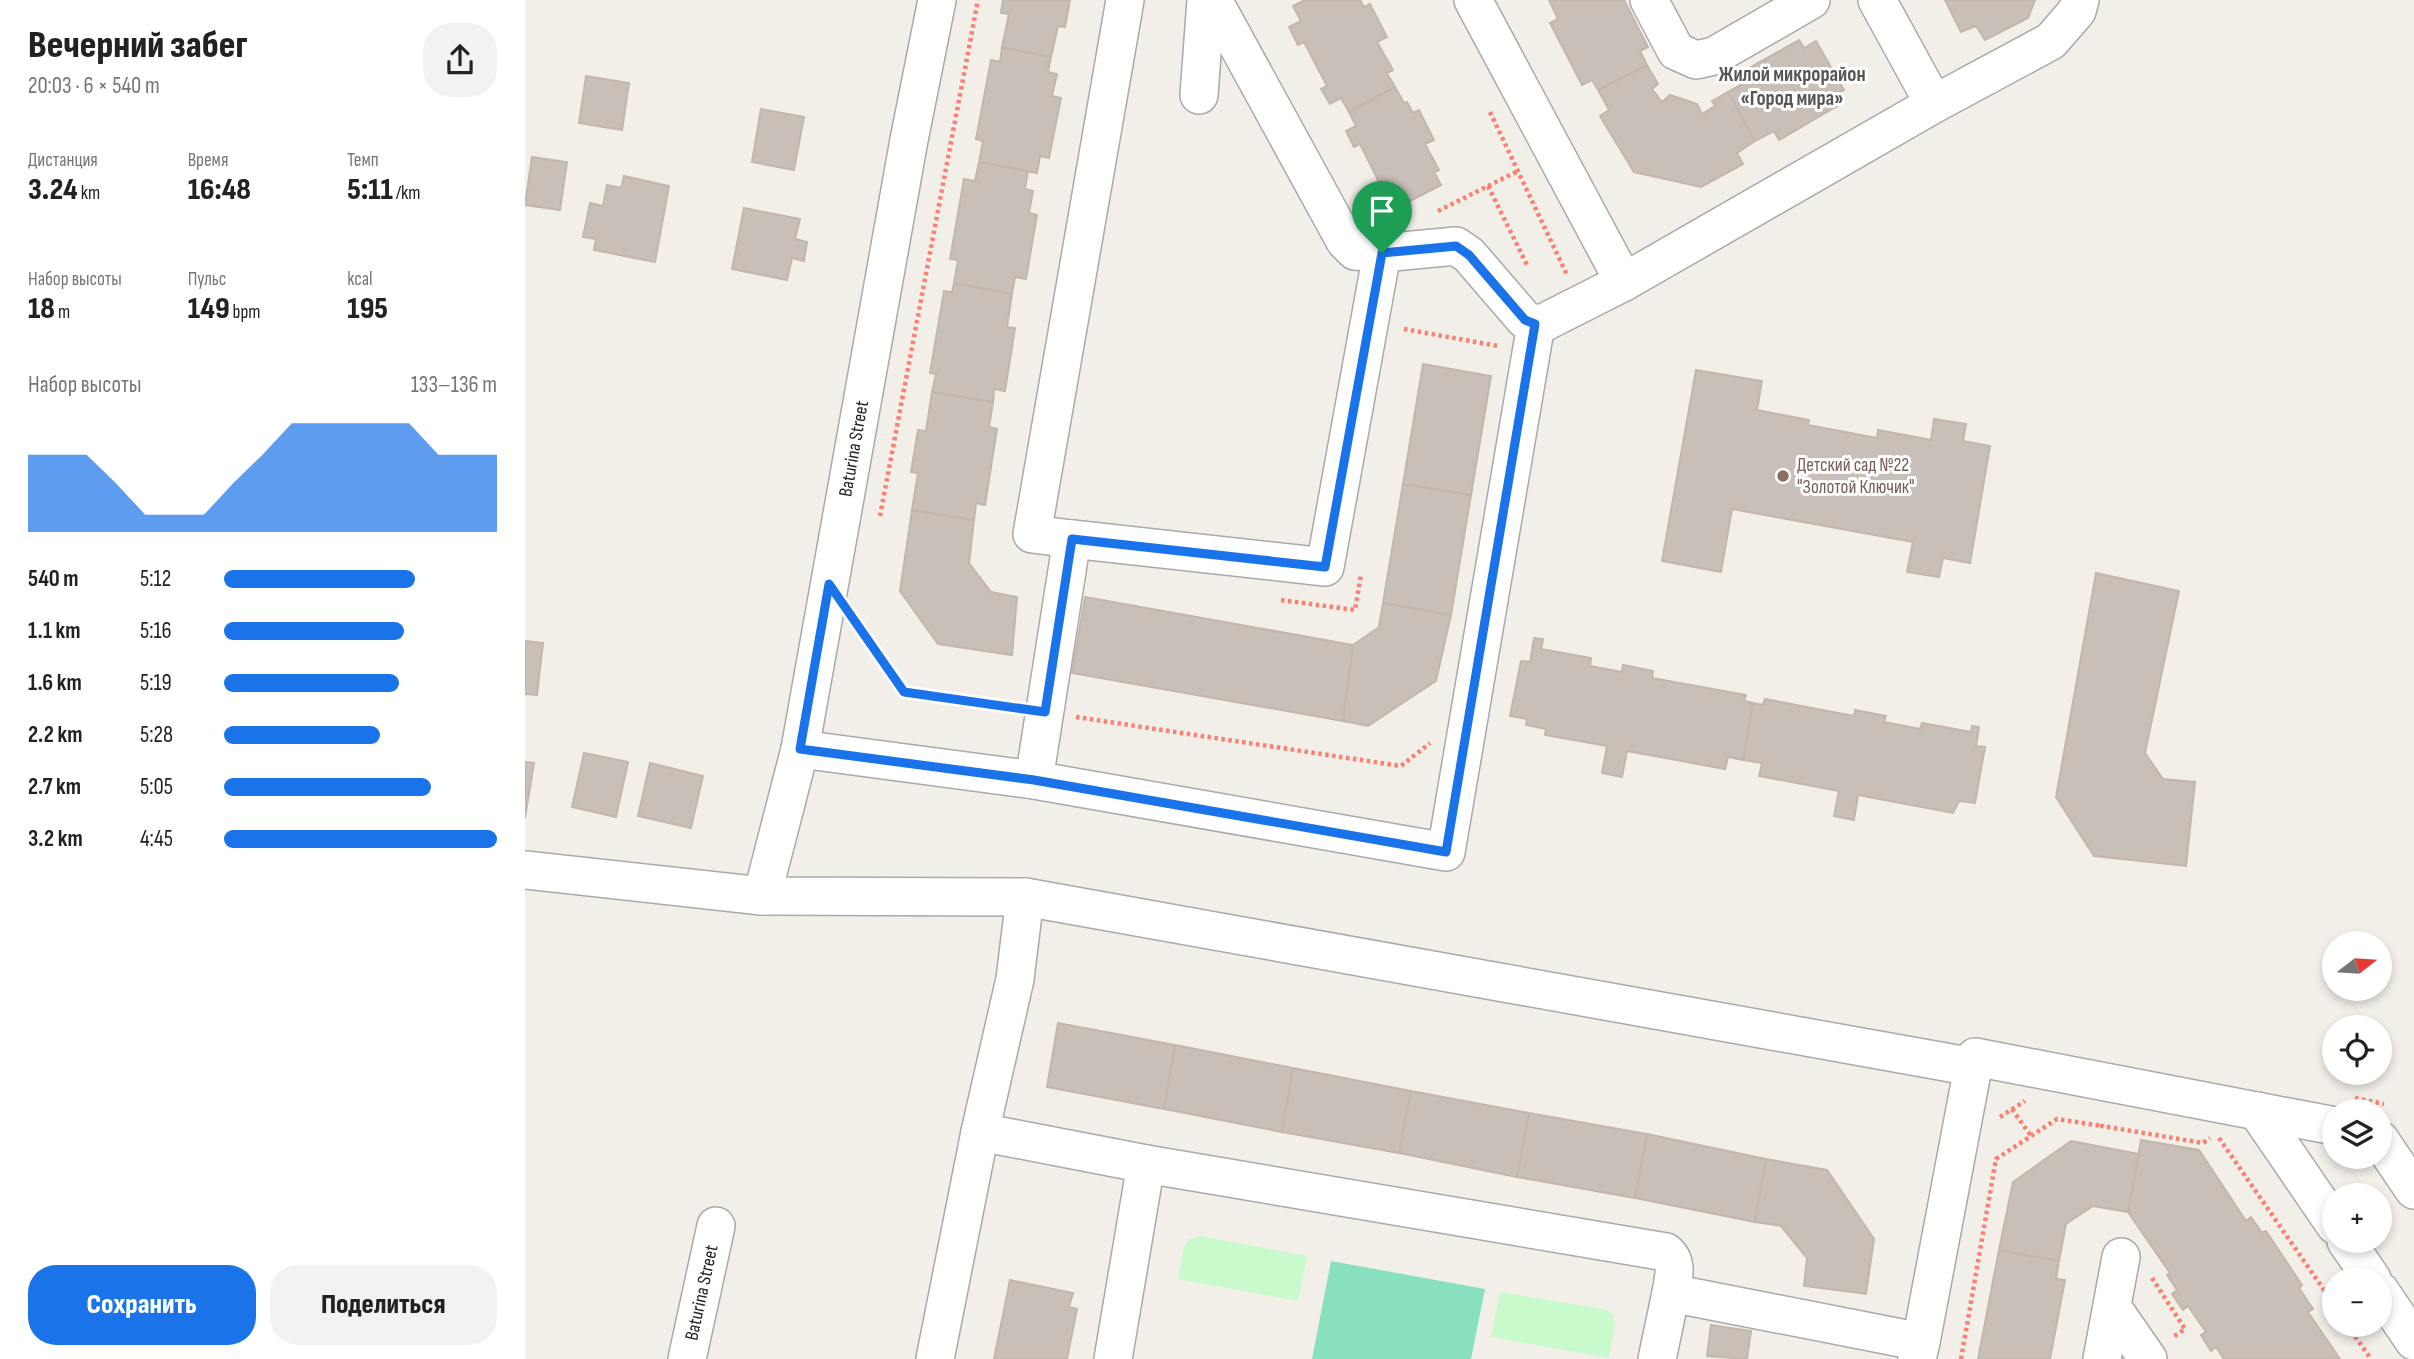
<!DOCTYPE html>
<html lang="ru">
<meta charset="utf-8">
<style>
body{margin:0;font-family:"Sofia Sans Condensed",sans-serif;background:#f2f2f2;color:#222;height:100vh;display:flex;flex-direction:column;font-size:26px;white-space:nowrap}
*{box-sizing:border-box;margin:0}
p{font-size:23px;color:#767676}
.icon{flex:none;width:38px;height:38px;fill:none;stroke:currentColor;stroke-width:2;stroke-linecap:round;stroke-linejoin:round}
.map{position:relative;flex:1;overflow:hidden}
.details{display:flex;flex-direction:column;background:#fff;width:525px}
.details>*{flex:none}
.needle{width:46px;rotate:73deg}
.tools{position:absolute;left:1797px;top:931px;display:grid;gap:14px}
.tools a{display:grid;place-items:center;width:70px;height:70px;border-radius:50%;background:#fff;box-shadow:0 4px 10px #0003;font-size:35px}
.pin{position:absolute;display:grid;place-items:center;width:60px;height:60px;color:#fff;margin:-72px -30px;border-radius:50% 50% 50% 0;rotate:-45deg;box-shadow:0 0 7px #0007}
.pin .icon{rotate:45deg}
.round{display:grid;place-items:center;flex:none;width:74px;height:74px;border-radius:28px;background:#f2f2f2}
.headline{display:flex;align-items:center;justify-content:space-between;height:119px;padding:0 28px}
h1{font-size:38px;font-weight:800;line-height:52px}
.stats{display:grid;grid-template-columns:repeat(3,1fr);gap:10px;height:119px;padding:7px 28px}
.stats div{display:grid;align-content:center}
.stats b{font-size:30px;font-weight:800}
.stats small{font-size:19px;font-weight:400}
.stats p{font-size:19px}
.chart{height:196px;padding:14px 28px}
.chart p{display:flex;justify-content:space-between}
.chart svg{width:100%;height:126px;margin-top:7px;fill:#1a73e8;opacity:.7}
.action{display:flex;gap:14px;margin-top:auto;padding:14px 28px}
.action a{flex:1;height:80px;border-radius:28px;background:#1a73e8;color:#fff;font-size:28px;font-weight:800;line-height:80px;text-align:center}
.action a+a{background:#f2f2f2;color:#222}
ul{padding:0 28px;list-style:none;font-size:23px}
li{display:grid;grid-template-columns:112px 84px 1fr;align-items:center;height:52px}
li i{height:18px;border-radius:9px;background:#1a73e8}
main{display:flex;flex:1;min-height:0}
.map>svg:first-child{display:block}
</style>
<main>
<section class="details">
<div class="headline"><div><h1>Вечерний забег</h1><p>20:03 · 6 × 540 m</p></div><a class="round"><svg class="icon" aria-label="share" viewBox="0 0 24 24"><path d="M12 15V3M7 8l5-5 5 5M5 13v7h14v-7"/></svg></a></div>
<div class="stats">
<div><p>Дистанция</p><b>3.24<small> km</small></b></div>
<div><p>Время</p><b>16:48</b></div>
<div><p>Темп</p><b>5:11<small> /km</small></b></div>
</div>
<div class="stats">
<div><p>Набор высоты</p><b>18<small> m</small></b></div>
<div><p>Пульс</p><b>149<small> bpm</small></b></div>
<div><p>kcal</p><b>195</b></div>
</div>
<div class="chart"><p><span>Набор высоты</span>133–136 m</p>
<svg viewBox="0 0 160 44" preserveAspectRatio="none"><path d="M0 44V17L10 17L20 17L30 27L40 38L50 38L60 38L70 27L80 17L90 6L100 6L110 6L120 6L130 6L140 17L150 17L160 17V44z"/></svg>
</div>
<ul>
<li><b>540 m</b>5:12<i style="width:70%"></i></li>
<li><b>1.1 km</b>5:16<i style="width:66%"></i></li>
<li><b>1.6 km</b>5:19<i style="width:64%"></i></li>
<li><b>2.2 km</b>5:28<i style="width:57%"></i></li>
<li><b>2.7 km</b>5:05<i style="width:76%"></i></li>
<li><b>3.2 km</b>4:45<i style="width:100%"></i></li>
</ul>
<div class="action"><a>Сохранить</a><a>Поделиться</a></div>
</section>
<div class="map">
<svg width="1889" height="1359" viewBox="0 0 1889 1359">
<rect width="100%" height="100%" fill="#f2efe9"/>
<path fill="#c8facc" d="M 675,1236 L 782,1256 L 773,1301 L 653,1279 L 659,1248 L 664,1239 Z
M 975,1292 L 1079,1309 L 1088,1314 L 1090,1325 L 1084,1358 L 966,1337 Z"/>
<path fill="#88e0be" d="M 806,1261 L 960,1289 L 946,1359 L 787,1359 Z"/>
<path fill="#c7bfb8" stroke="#c4b6ab" stroke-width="2" d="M 478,0 L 545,0 L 540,27 L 533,26 L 526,57 L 477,47 L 484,14 L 476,13 Z
M 780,0 L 835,0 L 839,7 L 845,4 L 862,37 L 852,42 L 868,70 L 862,73 L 870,87 L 824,112 L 816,98 L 805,104 L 796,89 L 802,86 L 779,42 L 773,45 L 764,27 L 776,21 L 768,6 Z
M 1024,0 L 1099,0 L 1123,47 L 1115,51 L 1122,65 L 1073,90 L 1067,80 L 1057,85 L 1025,23 L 1033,19 Z
M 1420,0 L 1510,0 L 1503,18 L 1460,40 L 1451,26 L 1436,32 Z
M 1274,40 L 1279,48 L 1291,41 L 1319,90 L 1309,96 L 1314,105 L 1254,140 L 1249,131 L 1230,141 L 1203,92 L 1219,83 L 1214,74 Z
M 477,47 L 526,57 L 523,72 L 532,74 L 527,96 L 536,98 L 524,158 L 515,156 L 512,173 L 454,162 L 458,141 L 451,139 L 466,60 L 475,62 Z
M 1122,65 L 1133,84 L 1127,89 L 1137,102 L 1145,95 L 1172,104 L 1177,114 L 1190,106 L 1187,101 L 1203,92 L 1230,141 L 1212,153 L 1218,164 L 1176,187 L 1109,172 L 1075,116 L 1084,110 L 1073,90 Z
M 61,76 L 104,83 L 97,130 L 54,123 Z
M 870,87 L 879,103 L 882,102 L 888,113 L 894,110 L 909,140 L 900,144 L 914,170 L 909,172 L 916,185 L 874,207 L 868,195 L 857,201 L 850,187 L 855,184 L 835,144 L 829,147 L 821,131 L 831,126 L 824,112 Z
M 236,109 L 279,117 L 269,170 L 227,162 Z
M 7,157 L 42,162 L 35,210 L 0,205 Z
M 454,162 L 503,171 L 500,189 L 508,191 L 504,213 L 512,215 L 501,279 L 490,277 L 487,294 L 429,283 L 433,260 L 425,259 L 439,179 L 450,181 Z
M 99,176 L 144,186 L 130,262 L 69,250 L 71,239 L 58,237 L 65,203 L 78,206 L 82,185 L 96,188 Z
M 219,208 L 275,219 L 270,239 L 282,242 L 279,261 L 267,258 L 262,280 L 207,269 Z
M 429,283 L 487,294 L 482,327 L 490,328 L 480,391 L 469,389 L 468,402 L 407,392 L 411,374 L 405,373 L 419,291 L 427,292 Z
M 898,364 L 966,376 L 946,495 L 878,484 Z
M 1171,370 L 1237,381 L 1232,410 L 1284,420 L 1283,425 L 1352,438 L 1353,430 L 1406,440 L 1409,419 L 1441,424 L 1438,441 L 1465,446 L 1445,563 L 1418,558 L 1414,577 L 1382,572 L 1388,542 L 1207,509 L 1196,572 L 1137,561 Z
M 407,392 L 468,402 L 464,427 L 472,429 L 460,505 L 451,503 L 449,520 L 387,510 L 393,473 L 386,472 L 393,430 L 401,431 Z
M 878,484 L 946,495 L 926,615 L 858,603 Z
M 387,510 L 449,520 L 444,563 L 466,592 L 492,597 L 487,655 L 413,644 L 375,591 Z
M 1571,573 L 1654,591 L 1620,753 L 1638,779 L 1670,782 L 1661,866 L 1569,856 L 1531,797 Z
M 560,597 L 828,645 L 818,721 L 547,673 Z
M 858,603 L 926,615 L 911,681 L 843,726 L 818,721 L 828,645 L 854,627 Z
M 1009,638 L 1018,639 L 1016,649 L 1066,658 L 1065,666 L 1097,672 L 1098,665 L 1128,671 L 1127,678 L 1221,695 L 1219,701 L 1228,703 L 1218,760 L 1203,757 L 1200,769 L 1102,751 L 1097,777 L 1077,773 L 1082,746 L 1020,735 L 1021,729 L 1001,725 L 1002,719 L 985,716 L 996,661 L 1005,662 Z
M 0,641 L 18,643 L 12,695 L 0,694 Z
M 1240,699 L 1329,716 L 1330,710 L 1361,716 L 1359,722 L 1395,729 L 1397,723 L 1446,732 L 1447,726 L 1454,727 L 1451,746 L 1460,747 L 1450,803 L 1434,801 L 1428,813 L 1333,795 L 1329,820 L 1309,816 L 1314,791 L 1234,776 L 1237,763 L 1218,760 L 1228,703 L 1238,705 Z
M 59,753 L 103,762 L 91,817 L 47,807 Z
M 0,762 L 9,763 L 0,818 Z
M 125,763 L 178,776 L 166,828 L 113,816 Z
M 533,1023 L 650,1045 L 639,1109 L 522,1087 Z
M 650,1045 L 768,1068 L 757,1132 L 639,1109 Z
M 768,1068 L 886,1091 L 874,1153 L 757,1132 Z
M 886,1091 L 1004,1113 L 992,1177 L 874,1153 Z
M 1004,1113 L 1122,1134 L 1110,1198 L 992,1177 Z
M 1122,1134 L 1241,1159 L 1230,1222 L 1110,1198 Z
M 1616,1140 L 1674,1150 L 1721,1221 L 1726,1217 L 1737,1233 L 1741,1231 L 1777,1285 L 1774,1288 L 1788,1309 L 1783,1312 L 1815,1359 L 1699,1359 L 1691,1347 L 1686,1351 L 1676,1335 L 1681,1332 L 1663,1306 L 1658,1310 L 1647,1294 L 1652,1290 L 1642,1275 L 1645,1273 L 1603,1212 Z
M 1546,1141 L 1614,1154 L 1603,1212 L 1568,1206 L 1541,1224 L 1534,1261 L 1474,1250 L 1488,1182 Z
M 1241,1159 L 1302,1170 L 1349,1239 L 1341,1294 L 1279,1286 L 1282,1258 L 1256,1226 L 1230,1222 Z
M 1474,1250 L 1534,1261 L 1531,1279 L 1540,1280 L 1525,1359 L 1453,1359 Z
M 485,1280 L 548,1293 L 544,1307 L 552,1309 L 542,1359 L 469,1359 Z
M 1186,1325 L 1226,1331 L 1222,1359 L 1182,1356 Z"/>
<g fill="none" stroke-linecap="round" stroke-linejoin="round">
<g stroke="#a9a9a9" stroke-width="40">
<g id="minor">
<path d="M 688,0 L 820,241 L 830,251 L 857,253 L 931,246 L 944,255 L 1000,320 L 1011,324 L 1018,323 L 1099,282"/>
<path d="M 948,0 L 1099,282 L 1409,104 L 1352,0"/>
<path d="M 1124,0 L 1151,51 L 1171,60 L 1189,56 L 1286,0"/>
<path d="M 674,95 L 681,0"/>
<path d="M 1409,104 L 1526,41 L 1552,11 L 1555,0"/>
<path d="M 547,539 L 507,534 L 600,0"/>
<path d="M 275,749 L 509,780 L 921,852 L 1011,324"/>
<path d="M 509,780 L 547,539 L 800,567 L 857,253"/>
<path d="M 0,870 L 237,896 L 500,897 L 490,979 L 455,1132 L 410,1359"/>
<path id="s1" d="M 237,896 L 275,749 L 384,140 L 412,0"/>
<path d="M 500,897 L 1448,1067 L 1396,1342"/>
<path d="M 1448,1067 L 1450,1057 L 1810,1126"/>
<path d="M 1732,1111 L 1810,1225"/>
<path d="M 455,1132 L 621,1164 L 588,1359"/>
<path d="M 1855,1140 L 1889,1190"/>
<path d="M 621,1164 L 1141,1252 C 1154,1263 1148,1278 1146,1293"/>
<path d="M 1821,1241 L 1847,1279"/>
<path d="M 1855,1291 L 1889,1341"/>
<path d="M 1587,1307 L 1623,1359"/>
<path id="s2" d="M 162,1359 L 191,1226"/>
<path d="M 1132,1359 L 1146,1293 L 1396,1342 L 1392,1359"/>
<path d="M 1577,1359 L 1596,1257"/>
</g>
</g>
<path stroke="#fa8072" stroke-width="4.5" stroke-dasharray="3.5 3.5" stroke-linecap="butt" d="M 965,112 L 1042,275
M 963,186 L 1003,267
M 913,211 L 993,171
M 879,329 L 973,346
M 355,516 L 453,0
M 756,600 L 830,610 L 836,575
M 332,625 L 379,692 L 487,707
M 551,717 L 876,766 L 905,743
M 1830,1098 L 1859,1104
M 1487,1109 L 1506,1136
M 1475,1117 L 1500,1101
M 1577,1124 L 1577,1126 L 1678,1143 L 1685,1138
M 1694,1138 L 1810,1306
M 1627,1278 L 1660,1329 L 1648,1337
M 1822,1325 L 1846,1359
M 1436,1359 L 1471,1159 L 1532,1119 L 1577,1126"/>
<use href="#minor" stroke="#fff" stroke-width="37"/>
</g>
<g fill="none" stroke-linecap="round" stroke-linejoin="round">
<g stroke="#fff" stroke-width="14">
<path id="route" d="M 931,246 L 944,255 L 1000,320 L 1010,324 L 921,852 L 509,780 L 275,749 L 304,584 L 379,692 L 520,712 L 547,539 L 800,567 L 857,253 Z"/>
</g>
<use href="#route" stroke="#1a73e8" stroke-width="9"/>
</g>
<circle fill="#8d6e63" stroke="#fff" stroke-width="2.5" cx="1258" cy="476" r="7"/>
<g text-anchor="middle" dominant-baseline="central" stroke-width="6" stroke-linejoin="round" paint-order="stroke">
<g font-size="19" fill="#222" stroke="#fff">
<text stroke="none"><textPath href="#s1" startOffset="457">Baturina Street</textPath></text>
<text stroke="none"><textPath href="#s2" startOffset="68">Baturina Street</textPath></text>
</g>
<g font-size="19" fill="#785e54" stroke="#fff" text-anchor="start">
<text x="1272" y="465">Детский сад №22<tspan x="1272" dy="22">"Золотой Ключик"</tspan></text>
</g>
<g font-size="21" font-weight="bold" fill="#555" stroke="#fff">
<text x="1267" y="74">Жилой микрорайон<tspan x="1267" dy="24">«Город мира»</tspan></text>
</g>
</g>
</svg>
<div class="tools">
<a><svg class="needle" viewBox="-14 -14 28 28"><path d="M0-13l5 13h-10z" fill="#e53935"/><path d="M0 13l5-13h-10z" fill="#767676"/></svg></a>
<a><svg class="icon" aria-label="locate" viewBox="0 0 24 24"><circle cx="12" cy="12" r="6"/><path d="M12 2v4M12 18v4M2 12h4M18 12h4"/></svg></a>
<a><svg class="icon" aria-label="layers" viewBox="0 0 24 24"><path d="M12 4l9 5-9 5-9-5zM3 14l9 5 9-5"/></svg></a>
<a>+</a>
<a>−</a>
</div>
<div class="pin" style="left:857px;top:253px;background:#1e9e55"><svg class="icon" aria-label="arrive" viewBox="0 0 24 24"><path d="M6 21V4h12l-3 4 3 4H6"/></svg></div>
</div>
</main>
